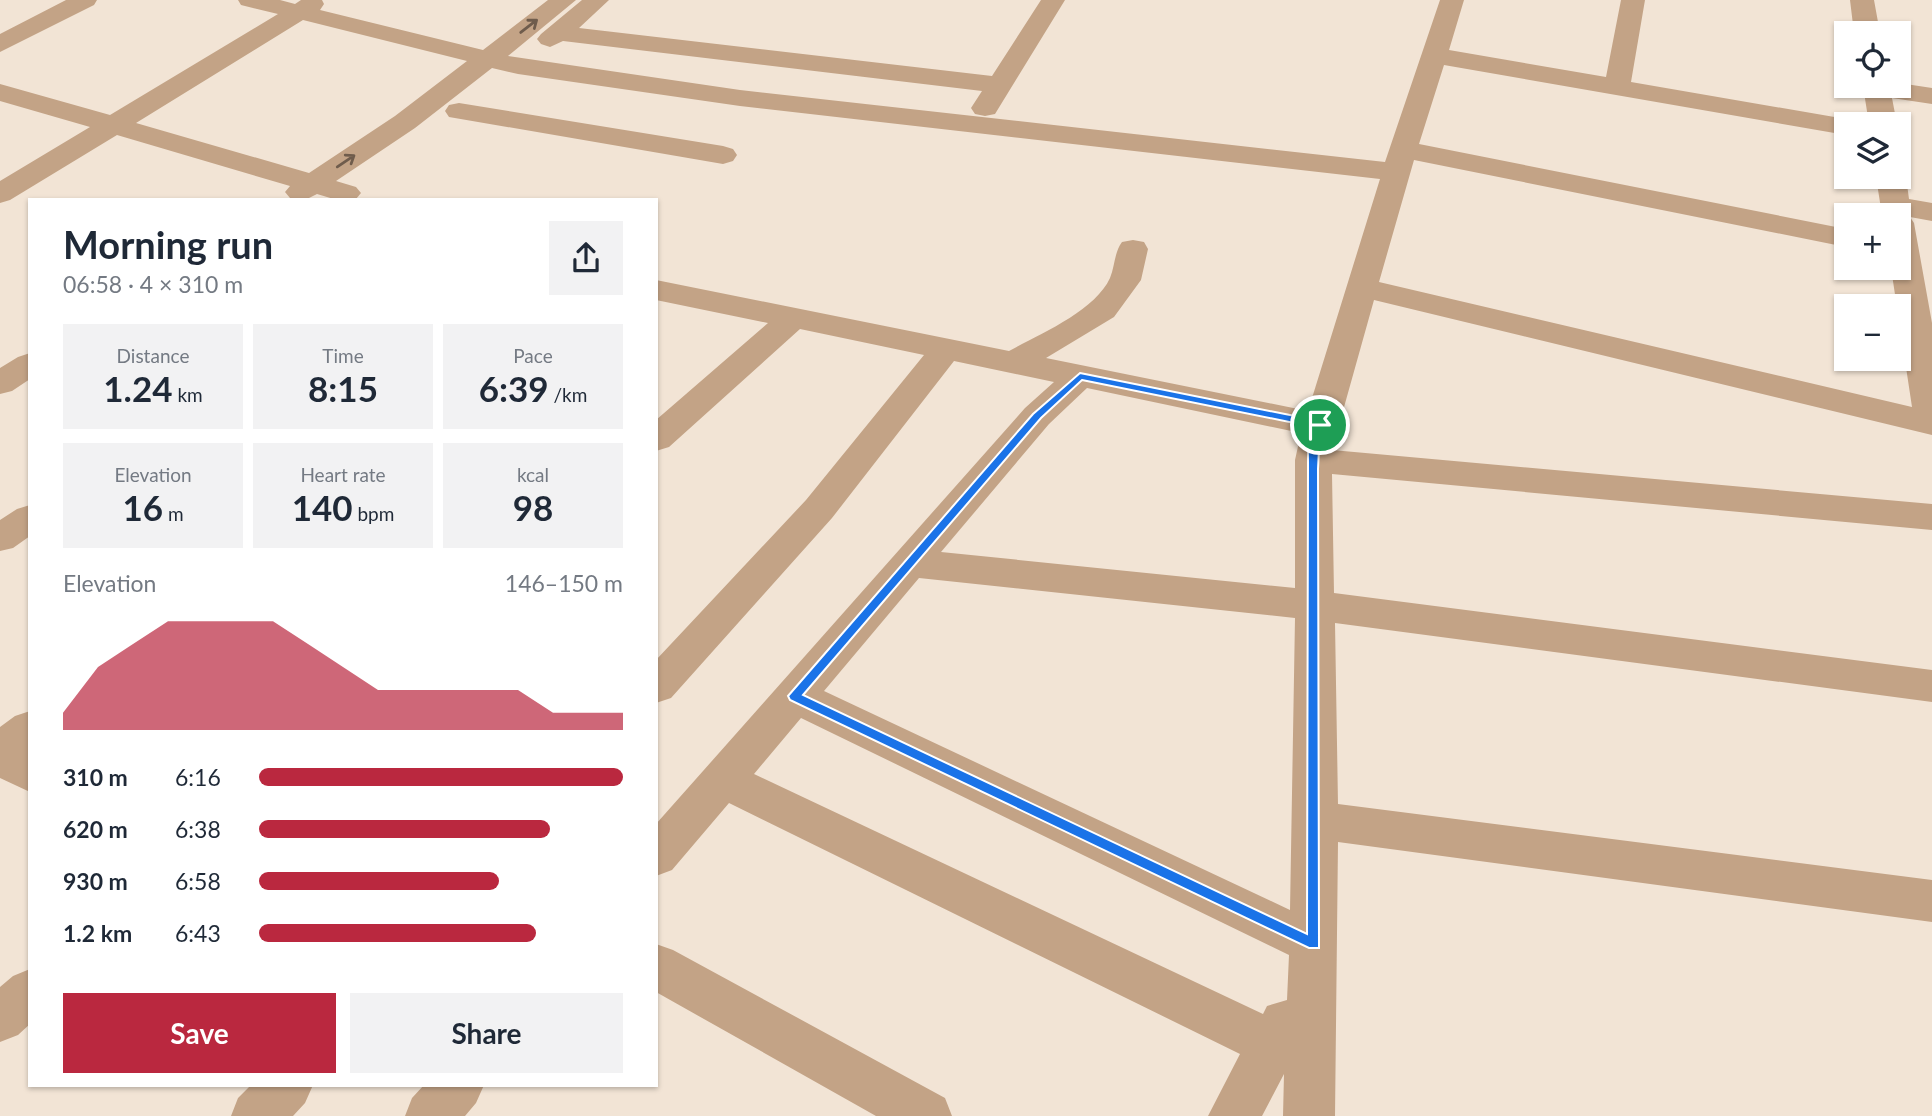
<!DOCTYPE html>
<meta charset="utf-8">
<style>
body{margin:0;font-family:Lato,sans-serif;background:#f2f2f3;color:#1f2937;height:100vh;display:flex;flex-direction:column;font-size:26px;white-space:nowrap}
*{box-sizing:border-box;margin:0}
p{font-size:23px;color:#747a83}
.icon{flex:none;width:38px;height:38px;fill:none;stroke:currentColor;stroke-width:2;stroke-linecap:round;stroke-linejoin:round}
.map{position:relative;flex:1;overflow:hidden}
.panel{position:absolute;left:28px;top:198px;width:630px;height:889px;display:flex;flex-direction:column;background:#fff;border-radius:0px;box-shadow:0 2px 5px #0004}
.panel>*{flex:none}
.buttons{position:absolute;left:1834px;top:21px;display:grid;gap:14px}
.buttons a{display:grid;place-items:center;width:77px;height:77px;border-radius:0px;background:#fff;box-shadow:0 2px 5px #0004;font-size:35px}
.pin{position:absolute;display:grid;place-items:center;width:60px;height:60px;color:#fff;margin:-30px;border:4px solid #fff;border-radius:50%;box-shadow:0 2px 7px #0007}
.round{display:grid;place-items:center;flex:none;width:74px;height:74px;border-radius:0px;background:#f2f2f3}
.overview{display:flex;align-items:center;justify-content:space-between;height:119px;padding:0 35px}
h1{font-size:38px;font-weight:700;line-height:52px}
.figures{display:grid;grid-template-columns:repeat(3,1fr);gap:10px;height:119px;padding:7px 35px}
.figures div{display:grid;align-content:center;border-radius:0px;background:#f2f2f3;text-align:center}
.figures b{font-size:35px;font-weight:700}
.figures small{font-size:19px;font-weight:400}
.figures p{font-size:19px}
.chart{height:196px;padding:14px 35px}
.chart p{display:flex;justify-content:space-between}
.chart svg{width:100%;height:126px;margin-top:7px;fill:#ba283f;opacity:.7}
.action{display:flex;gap:14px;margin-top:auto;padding:14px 35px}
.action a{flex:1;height:80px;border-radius:0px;background:#ba283f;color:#fff;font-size:28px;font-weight:700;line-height:80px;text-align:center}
.action a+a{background:#f2f2f3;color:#1f2937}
ul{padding:0 35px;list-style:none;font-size:23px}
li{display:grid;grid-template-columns:112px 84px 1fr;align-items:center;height:52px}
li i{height:18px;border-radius:9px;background:#ba283f}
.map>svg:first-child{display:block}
</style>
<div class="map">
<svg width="1932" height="1116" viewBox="0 0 1932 1116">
<rect width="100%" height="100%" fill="#f2e4d5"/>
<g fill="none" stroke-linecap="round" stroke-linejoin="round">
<path fill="#c3a386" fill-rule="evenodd" d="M 66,0 L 97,0 L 94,5 L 0,52 L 0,34 Z
M 238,0 L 280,0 L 295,4 L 301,0 L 322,0 L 324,4 L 320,10 L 483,50 L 548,0 L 576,0 L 508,56 L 740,90 L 1385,162 L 1440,0 L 1464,0 L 1449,50 L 1606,77 L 1621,0 L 1645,0 L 1631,82 L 1846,119 L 1858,124 L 1846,124 L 1846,135 L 1444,65 L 1419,144 L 1846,229 L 1846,247 L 1414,160 L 1379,282 L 1912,407 L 1891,268 L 1899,268 L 1899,215 L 1882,215 L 1876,177 L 1899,177 L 1899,170 L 1901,171 L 1906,177 L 1909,199 L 1932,203 L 1932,221 L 1910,217 L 1914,223 L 1932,323 L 1932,435 L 1374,300 L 1332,450 L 1932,504 L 1932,530 L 1332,474 L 1334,593 L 1932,670 L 1932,702 L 1335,623 L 1338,804 L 1932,880 L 1932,922 L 1338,842 L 1335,1116 L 1283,1116 L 1284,1074 L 1262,1116 L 1208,1116 L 1240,1054 L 729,803 L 672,870 L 656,876 L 656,824 L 1025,408 L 1054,382 L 954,361 L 832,518 L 671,698 L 656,703 L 656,660 L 806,500 L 924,355 L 800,329 L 669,447 L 656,451 L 656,420 L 768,323 L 656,300 L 656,280 L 1009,351 C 1040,334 1095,311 1110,278 C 1115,266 1114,253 1122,242 L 1133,240 L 1144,242 L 1148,249 L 1141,280 L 1114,317 L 1046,358 L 1308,411 L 1380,179 L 740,106 L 518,74 L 492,68 L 415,128 L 336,181 L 356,187 L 361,193 L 356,199 L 337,200 L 317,194 L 305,200 L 290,198 L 285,192 L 290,186 L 117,135 L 10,200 L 0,203 L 0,181 L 90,127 L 0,101 L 0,84 L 110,115 L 278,14 L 241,5 ZM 303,20 L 467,61 L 395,116 L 309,173 L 136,123 ZM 1087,388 L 1301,433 L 1295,460 L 1295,588 L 941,552 L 1049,424 ZM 919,578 L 1295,618 L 1290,910 L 824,691 ZM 801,718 L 1289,955 L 1287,1000 L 1267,1006 L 1263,1014 L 754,774 Z
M 582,0 L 609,0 L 579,28 L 992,76 L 1041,0 L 1065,0 L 995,114 L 985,116 L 975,114 L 971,108 L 982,91 L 563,41 L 550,47 L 541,44 L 537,39 L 541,34 Z
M 1850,0 L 1874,0 L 1880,33 L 1854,33 Z
M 1899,83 L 1932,88 L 1932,104 L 1892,98 L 1897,124 L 1869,124 L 1863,86 L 1899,86 Z
M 459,103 L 723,146 L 733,149 L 737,155 L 733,161 L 723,164 L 449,117 L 445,111 L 449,105 Z
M 30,353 L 30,379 L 12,391 L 0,394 L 0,368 L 18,357 Z
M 30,505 L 30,536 L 13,548 L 0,551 L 0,520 L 17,509 Z
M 30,711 L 30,792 L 0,778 L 0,727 L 15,716 Z
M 656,944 L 673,950 L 945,1098 L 952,1116 L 876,1116 L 656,992 Z
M 30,969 L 30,1024 L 18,1035 L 0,1042 L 0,987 L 13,976 Z
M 251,1085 L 313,1085 L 305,1103 L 293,1116 L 231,1116 L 238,1098 Z
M 424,1085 L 484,1085 L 476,1103 L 465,1116 L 405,1116 L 412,1098 Z"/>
</g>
<defs><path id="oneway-shaft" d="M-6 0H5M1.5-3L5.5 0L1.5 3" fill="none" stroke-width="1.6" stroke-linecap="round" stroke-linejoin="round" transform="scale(1.75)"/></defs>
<g stroke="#6f5c4c">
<use href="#oneway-shaft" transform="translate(529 26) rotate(-38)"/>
<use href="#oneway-shaft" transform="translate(346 161) rotate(-34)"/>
</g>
<path fill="#1a73e8" stroke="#fff" stroke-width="2" fill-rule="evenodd" d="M 1080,373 L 1320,421 L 1325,425 L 1319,449 L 1318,469 L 1319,948 L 1309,948 L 790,700 L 788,696 L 1033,414 ZM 1082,380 L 1314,427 L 1308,449 L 1308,469 L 1307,934 L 803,695 L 1041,418 Z"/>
</svg>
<div class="buttons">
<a><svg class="icon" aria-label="locate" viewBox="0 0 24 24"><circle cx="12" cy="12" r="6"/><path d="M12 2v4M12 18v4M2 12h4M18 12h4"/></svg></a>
<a><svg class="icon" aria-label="layers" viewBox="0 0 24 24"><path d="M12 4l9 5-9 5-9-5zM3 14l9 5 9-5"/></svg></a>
<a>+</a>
<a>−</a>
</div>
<div class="pin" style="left:1320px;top:425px;background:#1e9e55"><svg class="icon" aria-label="arrive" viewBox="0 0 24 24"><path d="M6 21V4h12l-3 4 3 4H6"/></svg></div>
<section class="panel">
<div class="overview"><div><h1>Morning run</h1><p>06:58 · 4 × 310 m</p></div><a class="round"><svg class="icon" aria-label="share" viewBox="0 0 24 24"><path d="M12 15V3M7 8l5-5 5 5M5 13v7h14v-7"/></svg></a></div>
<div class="figures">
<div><p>Distance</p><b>1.24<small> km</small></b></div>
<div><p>Time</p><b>8:15</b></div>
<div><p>Pace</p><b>6:39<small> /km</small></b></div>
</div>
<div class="figures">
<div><p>Elevation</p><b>16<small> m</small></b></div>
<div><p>Heart rate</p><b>140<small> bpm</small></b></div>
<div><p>kcal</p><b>98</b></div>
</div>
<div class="chart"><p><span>Elevation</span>146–150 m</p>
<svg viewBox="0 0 160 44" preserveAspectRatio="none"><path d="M0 44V38L10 22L20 14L30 6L40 6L50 6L60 6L70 14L80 22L90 30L100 30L110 30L120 30L130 30L140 38L150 38L160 38V44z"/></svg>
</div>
<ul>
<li><b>310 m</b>6:16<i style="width:100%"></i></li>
<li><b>620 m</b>6:38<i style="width:80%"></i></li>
<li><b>930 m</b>6:58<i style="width:66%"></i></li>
<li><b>1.2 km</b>6:43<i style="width:76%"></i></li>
</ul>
<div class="action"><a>Save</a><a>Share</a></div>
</section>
</div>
